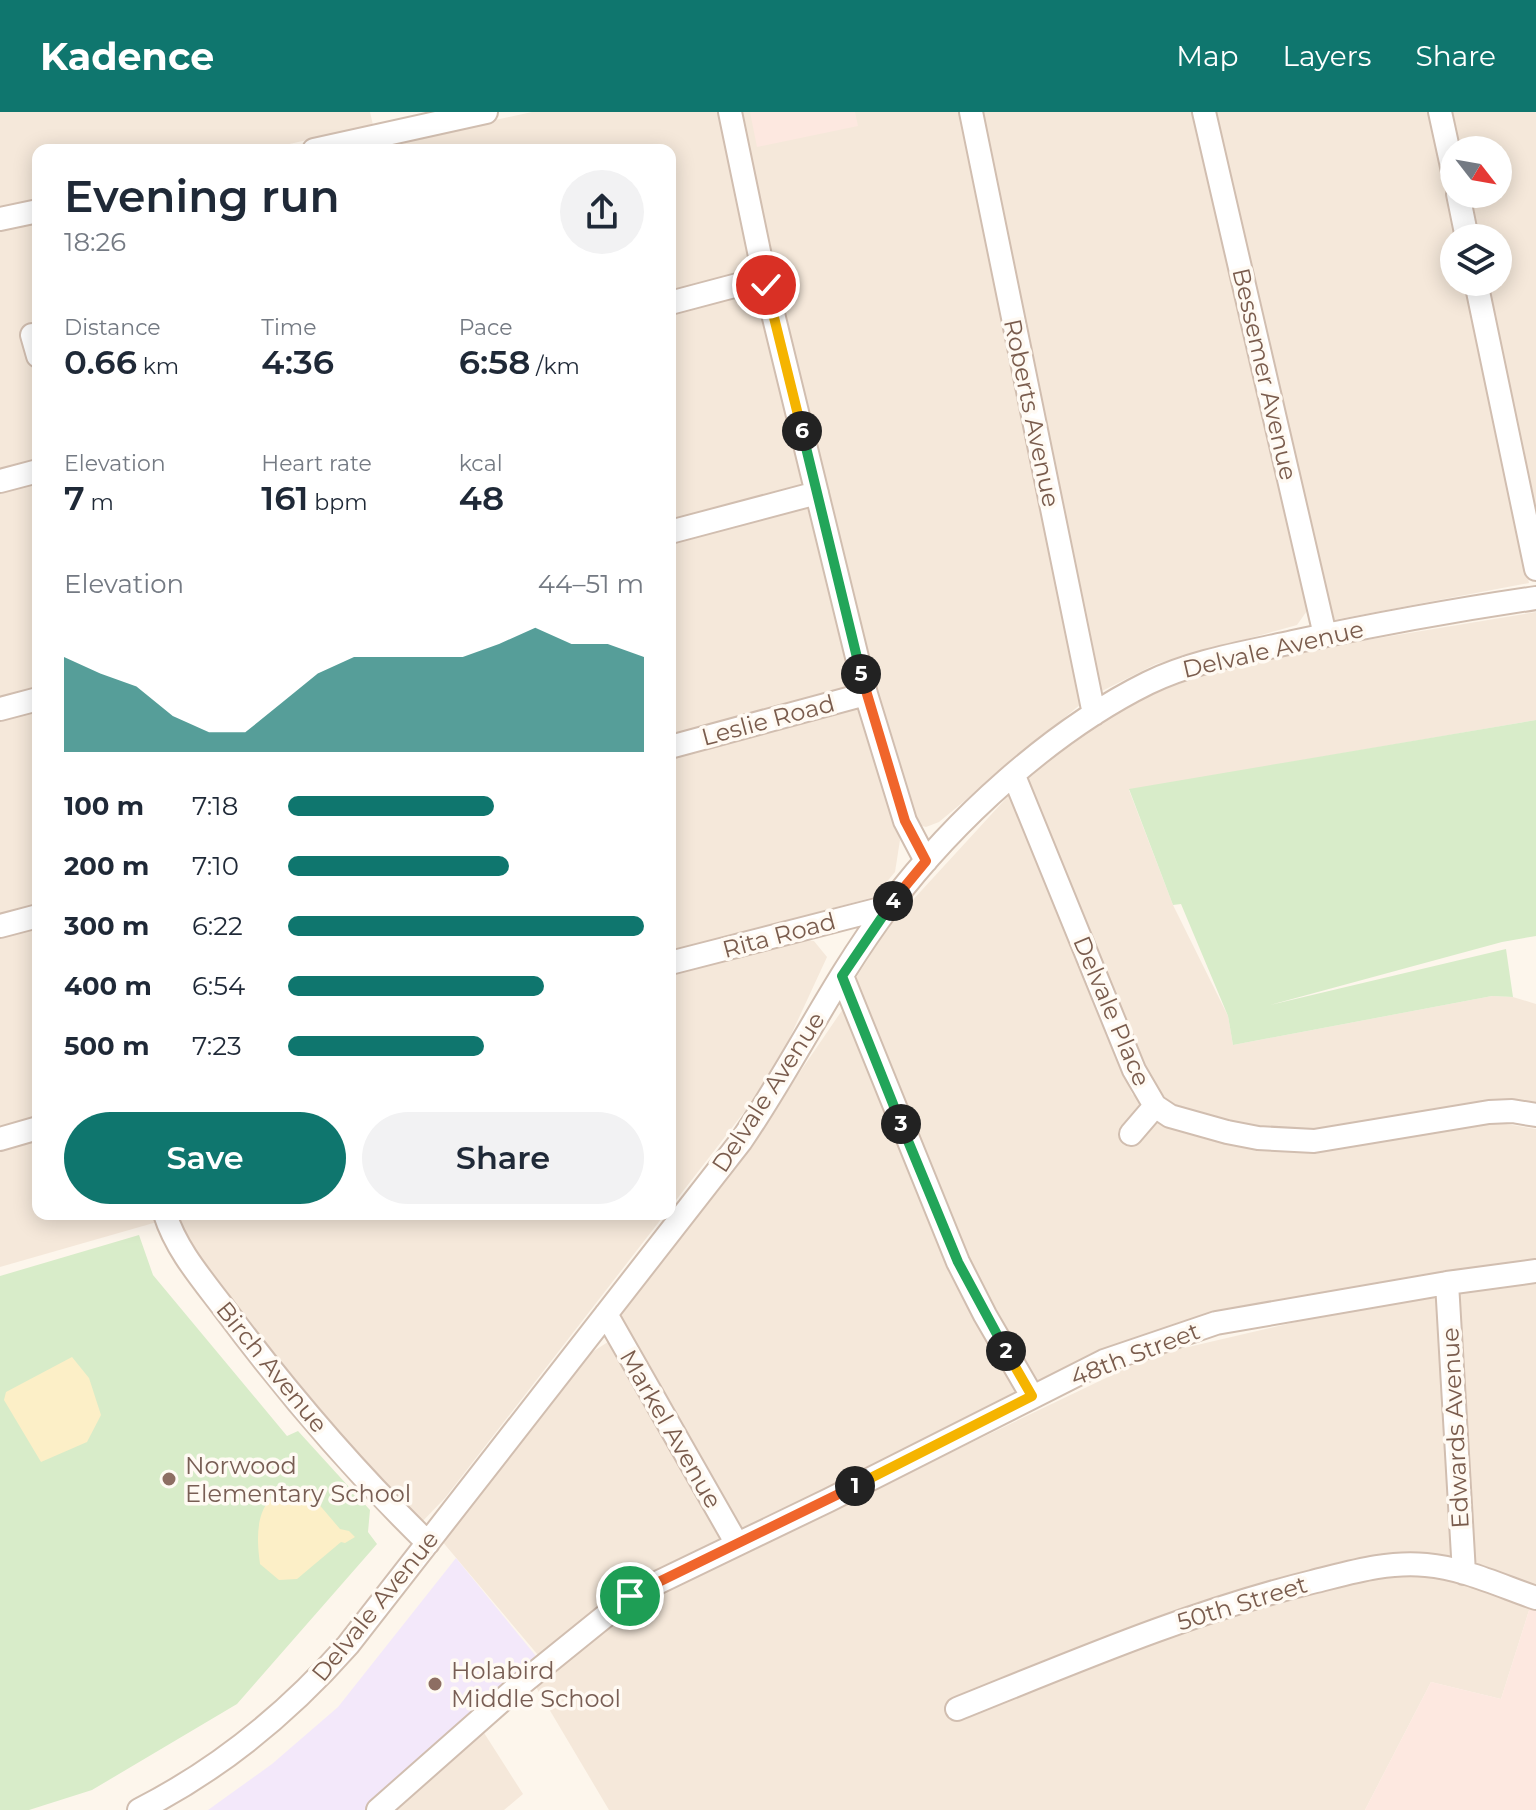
<!DOCTYPE html>
<meta charset="utf-8">
<style>
body{margin:0;font-family:Montserrat,sans-serif;background:#f2f2f3;color:#1f2937;height:100vh;display:flex;flex-direction:column;font-size:30px;white-space:nowrap}
*{box-sizing:border-box;margin:0}
p{font-size:26px;color:#747a83}
.icon{flex:none;width:44px;height:44px;fill:none;stroke:currentColor;stroke-width:2;stroke-linecap:round;stroke-linejoin:round}
.map{position:relative;flex:1;overflow:hidden}
.side{position:absolute;left:32px;top:32px;width:644px;height:1076px;display:flex;flex-direction:column;background:#fff;border-radius:16px;box-shadow:0 4px 20px #0003}
.side>*{flex:none}
.needle{width:52px;rotate:121deg}
.buttons{position:absolute;left:1440px;top:24px;display:grid;gap:16px}
.buttons a{display:grid;place-items:center;width:72px;height:72px;border-radius:50%;background:#fff;box-shadow:0 4px 20px #0003;font-size:40px}
.pin{position:absolute;display:grid;place-items:center;width:68px;height:68px;color:#fff;margin:-34px;border:4px solid #fff;border-radius:50%;box-shadow:0 2px 8px #0007}
.km{position:absolute;width:40px;height:40px;margin:-20px;border-radius:50%;background:#222;color:#fff;font-size:22px;line-height:40px;text-align:center}
.round{display:grid;place-items:center;flex:none;width:84px;height:84px;border-radius:42px;background:#f2f2f3}
.summary{display:flex;align-items:center;justify-content:space-between;height:136px;padding:0 32px}
h1{font-size:44px;font-weight:600;line-height:60px}
.figures{display:grid;grid-template-columns:repeat(3,1fr);gap:12px;height:136px;padding:8px 32px}
.figures div{display:grid;align-content:center}
.figures b{font-size:34px;font-weight:600}
.figures small{font-size:22px;font-weight:400}
.figures p{font-size:22px}
.chart{height:224px;padding:16px 32px}
.chart p{display:flex;justify-content:space-between}
.chart svg{width:100%;height:144px;margin-top:8px;fill:#0f766e;opacity:.7}
.cta{display:flex;gap:16px;margin-top:auto;padding:16px 32px}
.cta a{flex:1;height:92px;border-radius:48px;background:#0f766e;color:#fff;font-size:32px;font-weight:600;line-height:92px;text-align:center}
.cta a+a{background:#f2f2f3;color:#1f2937}
ul{padding:0 32px;list-style:none;font-size:26px}
li{display:grid;grid-template-columns:128px 96px 1fr;align-items:center;height:60px}
li i{height:20px;border-radius:10px;background:#0f766e}
header{display:flex;align-items:center;gap:48px;box-sizing:border-box;height:112px;padding:0 40px;background:#0f766e;color:#fff}
header strong{font-size:38px}
nav{display:flex;gap:44px;margin-inline-start:auto;font-size:28px}
.map>svg:first-child{display:block}
</style>
<header>
<strong>Kadence</strong>
<nav><a>Map</a><a>Layers</a><a>Share</a></nav>
</header>
<div class="map">
<svg width="1536" height="1698" viewBox="0 0 1536 1698">
<rect width="100%" height="100%" fill="#fdf6ec"/>
<path fill="#f5e8da" d="M 0,0 L 370,0 L 373,13 L 263,38 L 38,38 L 38,88 L 0,97 Z
M 532,0 L 721,0 L 755,161 L 670,184 L 670,38 L 358,38 Z
M 736,0 L 965,0 L 1081,592 L 939,710 L 926,715 L 910,711 L 901,688 Z
M 978,0 L 1197,0 L 1309,496 L 1297,513 L 1156,552 L 1100,580 Z
M 1215,0 L 1429,0 L 1456,126 L 1454,170 L 1465,170 L 1529,471 L 1328,509 Z
M 1451,0 L 1536,0 L 1536,426 L 1485,170 L 1498,170 L 1498,126 L 1476,126 L 1467,82 L 1498,82 L 1498,38 L 1458,38 Z
M 38,108 L 38,352 L 0,362 L 0,117 Z
M 766,173 L 804,374 L 670,410 L 670,199 Z
M 38,366 L 38,579 L 0,590 L 0,376 Z
M 811,390 L 857,579 L 670,629 L 670,426 Z
M 1536,500 L 1536,608 L 1129,678 L 1173,793 L 1228,904 L 1233,933 L 1492,884 L 1513,885 L 1536,892 L 1536,996 L 1291,1021 L 1198,1005 L 1169,990 L 1149,965 L 1026,666 L 1090,617 L 1167,572 L 1258,546 Z
M 38,592 L 38,795 L 0,805 L 0,603 Z
M 861,594 L 900,728 L 895,760 L 874,785 L 670,840 L 670,644 Z
M 1011,681 L 1132,982 L 1177,1017 L 1205,1027 L 1297,1037 L 1500,1011 L 1536,1017 L 1536,1480 L 1454,1467 L 1532,1489 L 1501,1587 L 1431,1570 L 1365,1698 L 609,1698 L 533,1570 L 630,1494 L 1154,1243 L 1420,1181 L 1151,1225 L 1034,1276 L 975,1168 L 854,869 L 888,815 Z
M 38,810 L 38,1008 L 0,1018 L 0,820 Z
M 790,826 L 814,829 L 827,845 L 772,964 L 670,1096 L 670,858 Z
M 845,894 L 1022,1285 L 741,1426 L 616,1207 L 735,1055 Z
M 38,1026 L 38,1102 L 155,1102 L 157,1110 L 0,1155 L 0,1036 Z
M 173,1102 L 665,1102 L 445,1386 L 419,1413 L 250,1217 L 175,1110 Z
M 611,1228 L 728,1431 L 543,1549 L 441,1428 L 583,1246 Z
M 479,1613 L 523,1682 L 504,1698 L 384,1698 Z"/>
<path fill="#fde8e0" d="M 750,0 L 855,0 L 858,14 L 757,35 Z
M 1532,1489 L 1536,1491 L 1536,1698 L 1365,1698 L 1431,1570 L 1501,1587 Z"/>
<path fill="#f3e8fa" d="M 456,1446 L 540,1549 L 369,1698 L 208,1698 L 272,1652 L 338,1595 Z"/>
<path fill="#d8ecc9" d="M 1536,608 L 1536,824 L 1502,830 L 1270,893 L 1506,837 L 1513,885 L 1492,884 L 1233,933 L 1228,904 L 1181,792 L 1173,793 L 1129,677 Z
M 139,1123 L 153,1163 L 287,1324 L 298,1319 L 370,1398 L 368,1420 L 377,1432 L 237,1592 L 92,1678 L 29,1698 L 0,1698 L 0,1164 Z"/>
<path fill="#fcefc7" d="M 72,1245 L 89,1266 L 101,1303 L 87,1330 L 41,1350 L 4,1288 L 6,1280 Z
M 286,1375 L 305,1376 L 340,1417 L 349,1419 L 355,1425 L 345,1431 L 341,1430 L 297,1467 L 279,1468 L 260,1452 C 256,1423 255,1390 286,1375 Z"/>
<g fill="none" stroke-linecap="round" stroke-linejoin="round">
<g stroke="#d1beb0" stroke-width="26">
<path id="minor" d="M 730,0 L 766,173 L 866,582 L 905,709 L 926,749
M 971,0 L 1094,602
M 1204,0 L 1325,523
M 1440,0 L 1454,64
M 314,38 L 486,0
M 1458,82 L 1467,126
M 0,107 L 38,99
M 1476,170 L 1536,457
M 670,191 L 764,166
M 32,223 L 38,244
M 0,369 L 38,359
M 670,420 L 817,381
M 0,597 L 38,587
M 670,635 L 866,582
M 1014,664 L 1134,958 L 1155,994 L 1170,1004 L 1227,1020 L 1258,1026 L 1314,1029 L 1489,1000 L 1512,999 L 1536,1003
M 0,814 L 38,804
M 670,851 L 888,795
M 842,864 L 958,1150 L 985,1203 L 1032,1284
M 1131,1022 L 1155,994
M 0,1027 L 38,1016
M 165,1102 C 176,1137 201,1166 223,1195 C 285,1278 354,1359 428,1431
M 1447,1171 L 1464,1461
M 606,1202 L 737,1432
M 957,1597 C 1074,1550 1190,1500 1312,1470 C 1349,1461 1387,1449 1426,1453 C 1463,1456 1501,1474 1536,1486
M 139,1698 C 220,1657 288,1601 348,1533 L 741,1029 C 793,953 833,868 889,794 C 954,708 1051,619 1148,571 C 1193,549 1244,541 1293,530 C 1373,513 1454,498 1536,486
M 378,1698 L 515,1577 L 630,1484 L 829,1388 L 1104,1249 L 1216,1211 L 1447,1171 L 1536,1159"/>
</g>
<use href="#minor" stroke="#fff" stroke-width="22"/>
</g>
<g fill="none" stroke-linecap="round" stroke-linejoin="round">
<g stroke="#fff" stroke-width="16">
<path id="split-1" d="M 630,1484 L 855,1374"/>
</g>
<g stroke="#fff" stroke-width="16">
<path id="split-2" d="M 855,1374 L 1032,1284 L 1006,1239"/>
</g>
<g stroke="#fff" stroke-width="16">
<path id="split-3" d="M 901,1012 L 958,1150 L 1006,1239"/>
</g>
<g stroke="#fff" stroke-width="16">
<path id="split-4" d="M 893,789 L 842,864 L 901,1012"/>
</g>
<g stroke="#fff" stroke-width="16">
<path id="split-5" d="M 861,562 L 905,709 L 926,749 L 893,789"/>
</g>
<g stroke="#fff" stroke-width="16">
<path id="split-6" d="M 802,319 L 861,562"/>
</g>
<g stroke="#fff" stroke-width="16">
<path id="split-7" d="M 766,173 L 802,319"/>
</g>
<use href="#split-1" stroke="#f0652b" stroke-width="10"/>
<use href="#split-2" stroke="#f5b400" stroke-width="10"/>
<use href="#split-3" stroke="#22a559" stroke-width="10"/>
<use href="#split-4" stroke="#22a559" stroke-width="10"/>
<use href="#split-5" stroke="#f0652b" stroke-width="10"/>
<use href="#split-6" stroke="#22a559" stroke-width="10"/>
<use href="#split-7" stroke="#f5b400" stroke-width="10"/>
</g>
<g fill="#8d6e63" stroke="#fffaf3" stroke-width="3">
<circle cx="169" cy="1367" r="8"/>
<circle cx="435" cy="1572" r="8"/>
</g>
<g text-anchor="middle" dominant-baseline="central" stroke-width="7" stroke-linejoin="round" paint-order="stroke">
<g font-size="24" fill="#7a5c4d" stroke="#fffaf3">
<text transform="translate(1265 262) rotate(77)">Bessemer Avenue</text>
<text transform="translate(1032 301) rotate(78)">Roberts Avenue</text>
<text transform="translate(1273 537) rotate(-13)">Delvale Avenue</text>
<text transform="translate(768 608) rotate(-15)">Leslie Road</text>
<text transform="translate(779 823) rotate(-15)">Rita Road</text>
<text transform="translate(1112 899) rotate(67)">Delvale Place</text>
<text transform="translate(768 980) rotate(-57)">Delvale Avenue</text>
<text transform="translate(1135 1242) rotate(-21)">48th Street</text>
<text transform="translate(272 1255) rotate(51)">Birch Avenue</text>
<text transform="translate(1455 1316) rotate(-93)">Edwards Avenue</text>
<text transform="translate(671 1317) rotate(60)">Markel Avenue</text>
<text transform="translate(1242 1491) rotate(-17)">50th Street</text>
<text transform="translate(375 1494) rotate(-51)">Delvale Avenue</text>
</g>
<g font-size="24" fill="#785e54" stroke="#fffaf3" text-anchor="start">
<text x="185" y="1353">Norwood<tspan x="185" dy="28">Elementary School</tspan></text>
<text x="451" y="1558">Holabird<tspan x="451" dy="28">Middle School</tspan></text>
</g>
</g>
</svg>
<div class="buttons">
<a><svg class="needle" viewBox="-14 -14 28 28"><path d="M0-13l5 13h-10z" fill="#e53935"/><path d="M0 13l5-13h-10z" fill="#747a83"/></svg></a>
<a><svg class="icon" aria-label="layers" viewBox="0 0 24 24"><path d="M12 4l9 5-9 5-9-5zM3 14l9 5 9-5"/></svg></a>
</div>
<div class="pin" style="left:630px;top:1484px;background:#1e9e55"><svg class="icon" aria-label="arrive" viewBox="0 0 24 24"><path d="M6 21V4h12l-3 4 3 4H6"/></svg></div>
<div class="pin" style="left:766px;top:173px;background:#d93025"><svg class="icon" aria-label="check" viewBox="0 0 24 24"><path d="M5 12l5 5 9-10"/></svg></div>
<b class="km" style="left:855px;top:1374px">1</b>
<b class="km" style="left:1006px;top:1239px">2</b>
<b class="km" style="left:901px;top:1012px">3</b>
<b class="km" style="left:893px;top:789px">4</b>
<b class="km" style="left:861px;top:562px">5</b>
<b class="km" style="left:802px;top:319px">6</b>
<section class="side">
<div class="summary"><div><h1>Evening run</h1><p>18:26</p></div><a class="round"><svg class="icon" aria-label="share" viewBox="0 0 24 24"><path d="M12 15V3M7 8l5-5 5 5M5 13v7h14v-7"/></svg></a></div>
<div class="figures">
<div><p>Distance</p><b>0.66<small> km</small></b></div>
<div><p>Time</p><b>4:36</b></div>
<div><p>Pace</p><b>6:58<small> /km</small></b></div>
</div>
<div class="figures">
<div><p>Elevation</p><b>7<small> m</small></b></div>
<div><p>Heart rate</p><b>161<small> bpm</small></b></div>
<div><p>kcal</p><b>48</b></div>
</div>
<div class="chart"><p><span>Elevation</span>44–51 m</p>
<svg viewBox="0 0 160 44" preserveAspectRatio="none"><path d="M0 44V15L10 20L20 24L30 33L40 38L50 38L60 29L70 20L80 15L90 15L100 15L110 15L120 11L130 6L140 11L150 11L160 15V44z"/></svg>
</div>
<ul>
<li><b>100 m</b>7:18<i style="width:58%"></i></li>
<li><b>200 m</b>7:10<i style="width:62%"></i></li>
<li><b>300 m</b>6:22<i style="width:100%"></i></li>
<li><b>400 m</b>6:54<i style="width:72%"></i></li>
<li><b>500 m</b>7:23<i style="width:55%"></i></li>
</ul>
<div class="cta"><a>Save</a><a>Share</a></div>
</section>
</div>
